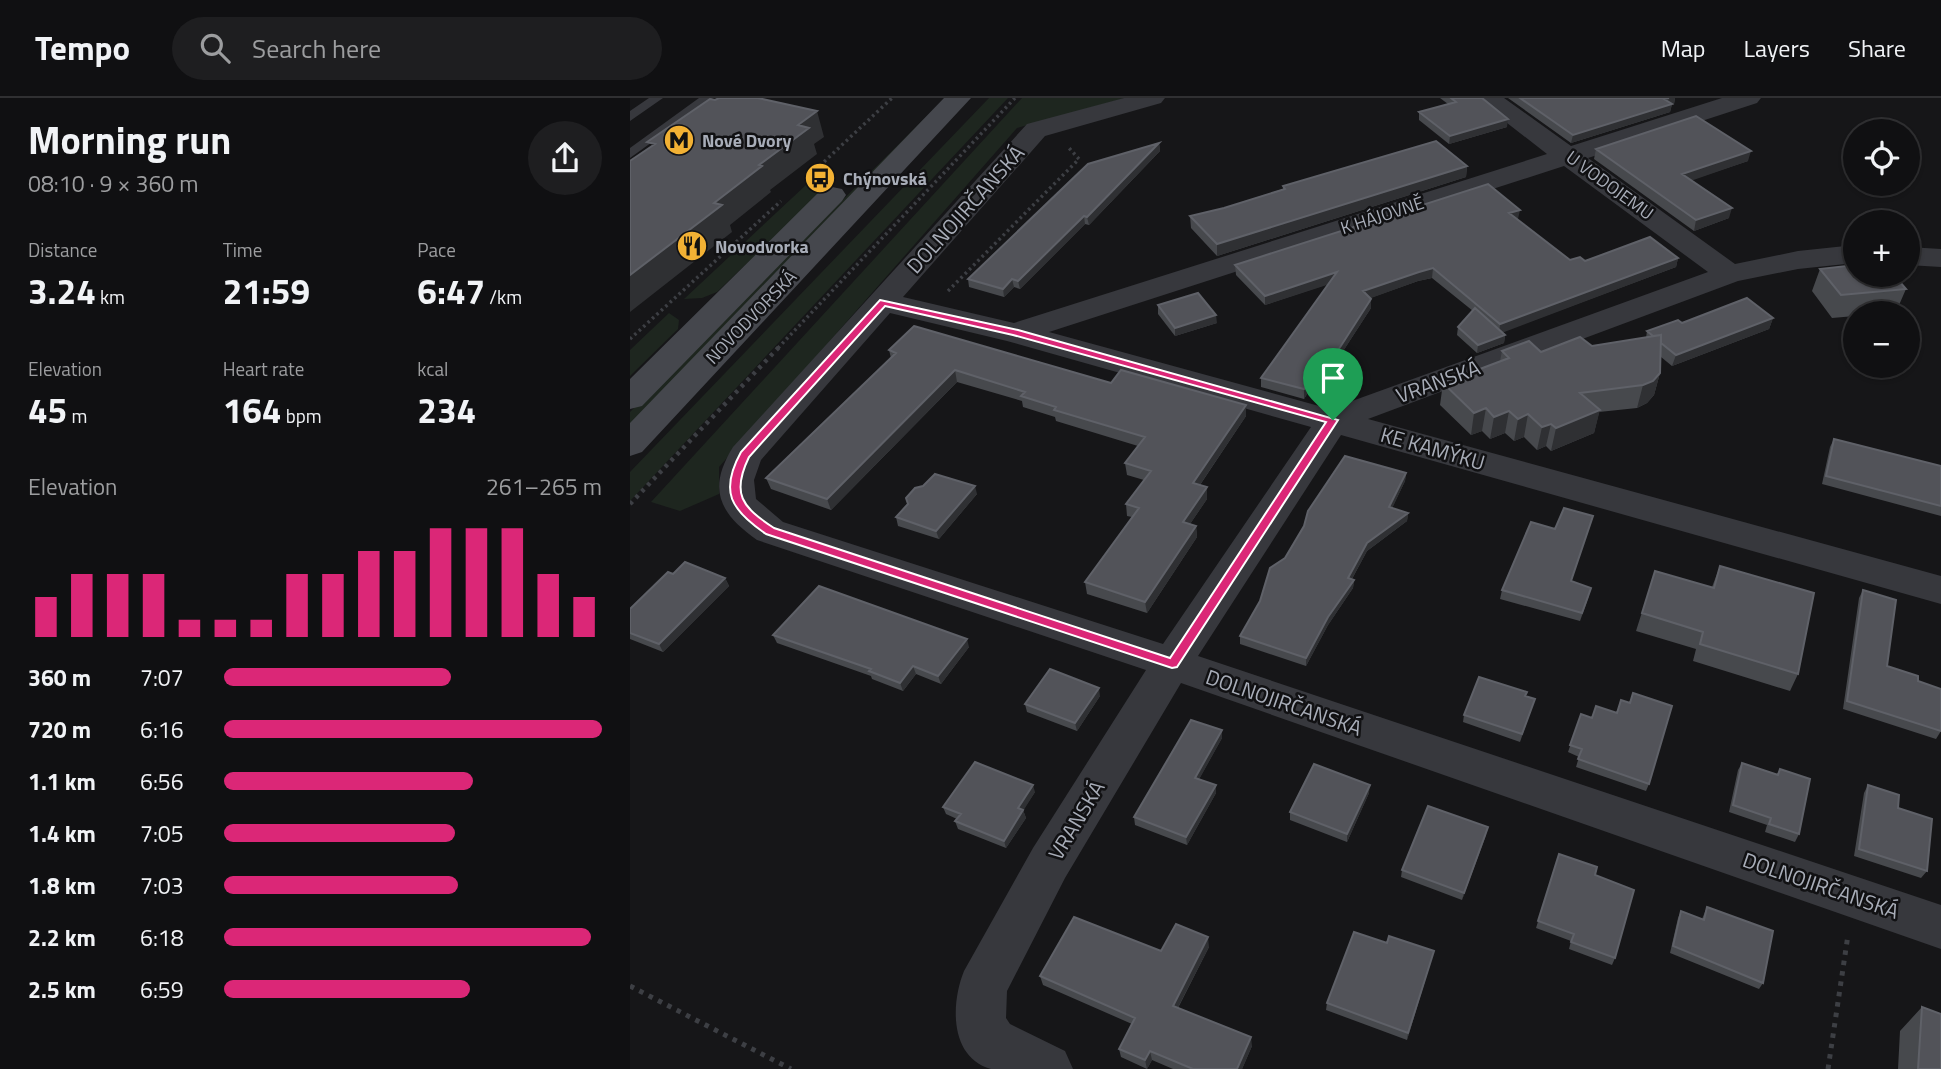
<!DOCTYPE html>
<meta charset="utf-8">
<style>
body{margin:0;font-family:"Titillium Web",sans-serif;background:#1e1e20;color:#f1f3f6;height:100vh;display:flex;flex-direction:column;font-size:26px;white-space:nowrap}
*{box-sizing:border-box;margin:0}
p{font-size:23px;color:#9c9d9f}
.icon{flex:none;width:38px;height:38px;fill:none;stroke:currentColor;stroke-width:2;stroke-linecap:round;stroke-linejoin:round}
.map{position:relative;flex:1;overflow:hidden}
.panel{display:flex;flex-direction:column;background:#101012;width:630px}
.panel>*{flex:none}
.controls{position:absolute;left:1213px;top:21px;display:grid;gap:14px}
.controls a{display:grid;place-items:center;width:77px;height:77px;border-radius:50%;background:#101012;box-shadow:0 2px 5px #0004,0 0 0 2px #303032;font-size:35px}
.pin{position:absolute;display:grid;place-items:center;width:60px;height:60px;color:#fff;margin:-72px -30px;border-radius:50% 50% 50% 0;rotate:-45deg;box-shadow:0 0 7px #0007}
.pin .icon{rotate:45deg}
.round{display:grid;place-items:center;flex:none;width:74px;height:74px;border-radius:37px;background:#1e1e20}
.summary{display:flex;align-items:center;justify-content:space-between;height:119px;padding:0 28px}
h1{font-size:38px;font-weight:700;line-height:52px}
.metrics{display:grid;grid-template-columns:repeat(3,1fr);gap:10px;height:119px;padding:7px 28px}
.metrics div{display:grid;align-content:center}
.metrics b{font-size:35px;font-weight:700}
.metrics small{font-size:19px;font-weight:400}
.metrics p{font-size:19px}
.chart{height:196px;padding:14px 28px}
.chart p{display:flex;justify-content:space-between}
.chart svg{width:100%;height:126px;margin-top:7px;stroke:#db2777;stroke-width:6}
ul{padding:0 28px;list-style:none;font-size:23px}
li{display:grid;grid-template-columns:112px 84px 1fr;align-items:center;height:52px}
li i{height:18px;border-radius:9px;background:#db2777}
header{display:flex;align-items:center;gap:42px;box-sizing:border-box;height:98px;padding:0 35px;background:#101012;border-bottom:2px solid #303032}
header strong{font-size:33px}
nav{display:flex;gap:38px;margin-inline-start:auto;font-size:24px}
.search{width:490px;height:63px;background:#1e1e20;display:flex;align-items:center;gap:18px;box-sizing:border-box;padding:0 24px;border-radius:38px;color:#9c9d9f;font-size:26px}
main{display:flex;flex:1;min-height:0}
.map>svg:first-child{display:block}
</style>
<header>
<strong>Tempo</strong>
<div class="search"><svg class="icon" aria-label="search" viewBox="0 0 24 24"><circle cx="10" cy="10" r="6"/><path d="M15 15l6 6"/></svg>Search here</div>
<nav><a>Map</a><a>Layers</a><a>Share</a></nav>
</header>
<main>
<section class="panel">
<div class="summary"><div><h1>Morning run</h1><p>08:10 · 9 × 360 m</p></div><a class="round"><svg class="icon" aria-label="share" viewBox="0 0 24 24"><path d="M12 15V3M7 8l5-5 5 5M5 13v7h14v-7"/></svg></a></div>
<div class="metrics">
<div><p>Distance</p><b>3.24<small> km</small></b></div>
<div><p>Time</p><b>21:59</b></div>
<div><p>Pace</p><b>6:47<small> /km</small></b></div>
</div>
<div class="metrics">
<div><p>Elevation</p><b>45<small> m</small></b></div>
<div><p>Heart rate</p><b>164<small> bpm</small></b></div>
<div><p>kcal</p><b>234</b></div>
</div>
<div class="chart"><p><span>Elevation</span>261–265 m</p>
<svg viewBox="0 0 160 44" preserveAspectRatio="none"><path d="M5 44V30M15 44V22M25 44V22M35 44V22M45 44V38M55 44V38M65 44V38M75 44V22M85 44V22M95 44V14M105 44V14M115 44V6M125 44V6M135 44V6M145 44V22M155 44V30"/></svg>
</div>
<ul>
<li><b>360 m</b>7:07<i style="width:60%"></i></li>
<li><b>720 m</b>6:16<i style="width:100%"></i></li>
<li><b>1.1 km</b>6:56<i style="width:66%"></i></li>
<li><b>1.4 km</b>7:05<i style="width:61%"></i></li>
<li><b>1.8 km</b>7:03<i style="width:62%"></i></li>
<li><b>2.2 km</b>6:18<i style="width:97%"></i></li>
<li><b>2.5 km</b>6:59<i style="width:65%"></i></li>
</ul>
</section>
<div class="map">
<svg width="1311" height="971" viewBox="0 0 1311 971">
<rect width="100%" height="100%" fill="#161618"/>
<path fill="#1e261f" d="M 315,0 L 0,331 L 0,314 Z
M 359,0 L 378,0 L 0,403 L 0,374 Z
M 392,0 L 495,0 L 387,30 L 89,369 L 89,396 L 50,413 L 21,404 Z
M 191,83 L 187,98 L 87,194 L 72,200 L 54,201 L 176,87 Z
M 39,215 L 49,222 L 48,231 L 0,278 L 0,252 Z"/>
<g fill="none" stroke-linecap="round" stroke-linejoin="round">
<path stroke="#3d3f44" stroke-width="3.5" stroke-dasharray="2.5 3.5" stroke-linecap="butt" d="M 181,76 L 262,0
M 318,193 L 449,61 L 439,50
M 0,241 L 151,103
M 148,250 L 385,0"/>
<path stroke="#3d3f44" stroke-width="4.5" stroke-dasharray="3.5 5" stroke-linecap="butt" d="M 0,406 L 150,248"/>
<path stroke="#3d3f44" stroke-width="5" stroke-dasharray="4.5 6" stroke-linecap="butt" d="M 0,888 L 161,971
M 1198,971 L 1218,837"/>
<path fill="#37383d" fill-rule="evenodd" d="M 19,0 L 33,0 L 0,23 L 0,13 Z
M 69,0 L 83,0 L 0,60 L 0,50 Z"/>
<path fill="#37383d" fill-rule="evenodd" d="M 494,0 L 535,0 L 531,5 L 415,38 L 273,199 L 384,225 L 917,56 L 845,0 L 874,0 L 941,48 L 1092,0 L 1131,0 L 1127,5 L 958,60 L 1105,166 L 1168,153 L 1225,147 L 1225,165 L 1168,171 L 1108,183 L 738,321 L 1311,478 L 1311,506 L 711,337 L 568,558 L 1311,807 L 1311,851 L 551,585 L 435,780 L 377,893 L 376,920 L 380,926 L 435,953 L 443,971 C 423,971 379,971 361,971 C 319,959 321,905 334,873 L 403,750 L 516,572 L 127,442 C 89,415 77,391 103,349 L 397,26 ZM 934,68 L 1078,174 L 700,311 L 419,234 ZM 260,215 L 377,243 L 681,329 L 533,546 L 153,424 L 126,401 L 124,382 L 131,362 Z
M 1278,149 L 1311,151 L 1311,169 L 1278,167 Z"/>
<path fill="#45474d" fill-rule="evenodd" d="M 314,0 L 341,0 L 12,354 L 0,358 L 0,325 Z
M 202,89 L 212,91 L 216,97 L 212,103 L 12,308 L 0,311 L 0,281 L 192,91 Z"/>
</g>
<path fill="#47494d" d="M 810,0 L 852,0 L 877,29 L 819,46 L 789,22 L 789,14 L 818,6 Z
M 878,0 L 1045,0 L 1044,6 L 1042,6 L 1040,14 L 941,45 Z
M 529,45 L 530,53 L 459,127 L 455,126 L 390,191 L 384,189 L 374,199 L 339,189 L 338,181 Z
M 966,51 L 1118,63 L 1061,82 L 1099,120 L 1064,133 L 964,61 Z
M 837,68 L 836,79 L 587,158 L 561,130 L 560,118 L 594,110 L 653,91 L 653,88 Z
M 887,121 L 940,162 L 955,163 L 1048,160 L 1046,169 L 872,234 L 875,237 L 874,245 L 847,255 L 827,237 L 828,229 L 843,213 L 802,180 L 788,183 L 740,200 L 741,201 L 741,210 L 706,264 L 695,278 L 689,277 L 674,301 L 631,289 L 631,280 L 698,186 L 635,207 L 606,177 L 605,167 L 888,121 Z
M 1190,171 L 1276,191 L 1266,214 L 1250,215 L 1225,215 L 1225,218 L 1202,220 L 1182,193 Z
M 528,207 L 587,225 L 545,238 L 528,216 Z
M 1143,220 L 1139,231 L 1042,268 L 1031,259 L 1030,275 L 1024,297 L 1017,305 L 1007,310 L 969,314 L 964,335 L 921,353 L 916,348 L 907,352 L 894,339 L 884,343 L 875,335 L 860,341 L 852,333 L 841,337 L 810,307 L 813,285 L 870,263 L 872,253 L 911,254 L 962,248 L 1016,240 L 1017,233 L 1052,225 Z
M 259,252 L 616,307 L 616,318 L 570,387 L 577,389 L 577,401 L 560,426 L 566,428 L 567,439 L 517,515 L 457,496 L 455,484 L 502,419 L 497,418 L 496,406 L 514,382 L 497,377 L 495,365 L 508,348 L 426,323 L 425,319 L 393,309 L 392,303 L 327,284 L 201,412 L 141,391 L 136,380 L 261,260 Z
M 1204,341 L 1311,368 L 1311,418 L 1192,386 L 1200,349 Z
M 776,375 L 775,383 L 762,410 L 778,415 L 777,423 L 737,453 L 722,481 L 724,482 L 723,490 L 698,527 L 676,568 L 610,546 L 610,538 L 655,460 Z
M 293,388 L 347,396 L 309,441 L 268,428 L 266,419 Z
M 963,418 L 941,484 L 959,498 L 950,523 L 870,501 L 872,492 L 925,431 Z
M 1090,468 L 1168,576 L 1160,593 L 1063,563 L 1066,551 L 1006,533 L 1025,473 L 1082,489 Z
M 43,476 L 95,480 L 99,488 L 33,554 L 0,541 L 0,511 Z
M 1233,492 L 1257,568 L 1288,583 L 1311,633 L 1306,641 L 1213,611 L 1229,500 Z
M 143,537 L 339,549 L 311,586 L 286,576 L 273,593 L 242,581 L 241,578 L 147,545 Z
M 470,598 L 447,633 L 397,614 L 395,606 Z
M 905,601 L 890,644 L 833,624 L 834,617 Z
M 951,616 L 1019,686 L 1016,693 L 946,669 L 949,659 L 938,654 Z
M 592,632 L 592,640 L 569,681 L 586,695 L 557,747 L 505,727 L 504,719 Z
M 1112,665 L 1147,676 L 1150,671 L 1169,736 L 1165,744 L 1135,734 L 1137,727 L 1099,714 L 1108,672 Z
M 1238,687 L 1297,773 L 1291,780 L 1224,758 L 1234,695 Z
M 405,694 L 393,712 L 396,720 L 376,750 L 328,731 L 325,723 L 327,721 L 316,716 L 313,709 Z
M 739,695 L 717,744 L 660,722 L 660,714 Z
M 856,737 L 832,802 L 771,779 L 772,772 Z
M 929,756 L 965,777 L 985,860 L 982,867 L 939,851 L 941,843 L 906,830 Z
M 1077,809 L 1133,885 L 1129,891 L 1040,855 L 1048,820 L 1051,813 L 1072,821 Z
M 579,849 L 548,910 L 622,948 L 612,971 L 543,971 L 522,962 L 517,971 L 491,959 L 489,951 L 502,926 L 413,887 L 410,878 L 531,853 Z
M 802,860 L 777,942 L 696,912 L 697,905 Z
M 1292,909 L 1311,971 L 1268,971 L 1270,933 Z"/>
<path fill="#2f3033" d="M 1039,0 L 1045,0 L 1044,6 L 1033,9 L 1034,1 Z
M 1042,6 L 1040,14 L 941,45 L 943,37 Z
M 187,13 L 194,39 L 184,46 L 187,56 L 140,92 L 141,94 L 100,127 L 102,134 L 0,214 L 0,177 L 129,67 L 168,27 Z
M 878,21 L 877,29 L 819,46 L 820,38 Z
M 529,45 L 530,53 L 459,127 L 457,119 Z
M 1121,53 L 1118,63 L 1049,87 L 1052,76 Z
M 837,68 L 836,79 L 587,158 L 587,146 Z
M 1102,110 L 1099,120 L 1064,133 L 1066,122 Z
M 890,112 L 888,121 L 878,125 L 879,115 Z
M 454,118 L 455,126 L 390,191 L 388,183 Z
M 1048,160 L 1046,169 L 869,236 L 870,226 Z
M 803,170 L 802,180 L 788,183 L 733,203 L 733,193 L 789,174 Z
M 707,174 L 706,184 L 635,207 L 635,198 Z
M 382,181 L 384,189 L 374,199 L 373,191 Z
M 741,201 L 741,210 L 706,264 L 695,278 L 695,268 Z
M 586,217 L 587,225 L 545,238 L 545,230 Z
M 1143,220 L 1139,231 L 1042,268 L 1046,257 Z
M 875,237 L 874,245 L 847,255 L 848,247 Z
M 690,267 L 689,277 L 674,301 L 674,291 Z
M 325,272 L 327,284 L 201,412 L 197,401 Z
M 1030,275 L 1024,297 L 1017,305 L 1007,310 L 1013,287 Z
M 616,307 L 616,318 L 563,397 L 563,385 Z
M 856,310 L 852,333 L 841,337 L 844,315 Z
M 970,312 L 964,335 L 921,353 L 926,330 Z
M 879,313 L 875,335 L 860,341 L 864,319 Z
M 898,316 L 894,339 L 884,343 L 888,321 Z
M 921,326 L 916,348 L 907,352 L 912,329 Z
M 776,375 L 775,383 L 759,417 L 759,409 Z
M 345,388 L 347,396 L 309,441 L 306,433 Z
M 577,389 L 577,401 L 554,435 L 553,424 Z
M 778,415 L 777,423 L 737,453 L 718,488 L 718,480 L 737,445 Z
M 566,428 L 567,439 L 517,515 L 515,504 Z
M 95,480 L 99,488 L 33,554 L 29,546 Z
M 724,482 L 723,490 L 698,527 L 676,568 L 676,560 L 698,519 Z
M 337,541 L 339,549 L 311,586 L 308,578 Z
M 283,568 L 286,576 L 273,593 L 270,585 Z
M 469,590 L 470,598 L 447,633 L 445,625 Z
M 592,632 L 592,640 L 566,687 L 565,680 Z
M 403,687 L 405,694 L 390,718 L 388,710 Z
M 586,687 L 586,695 L 557,747 L 556,739 Z
M 740,687 L 739,695 L 717,744 L 717,736 Z
M 393,712 L 396,720 L 376,750 L 374,743 Z
M 858,729 L 856,737 L 832,802 L 834,795 Z
M 578,839 L 579,849 L 544,917 L 543,908 Z
M 804,853 L 802,860 L 777,942 L 778,935 Z
M 621,939 L 622,948 L 612,971 L 607,971 Z
M 520,953 L 522,962 L 517,971 L 515,962 Z"/>
<path fill="#525359" stroke="#5f6168" stroke-width="2" d="M 89,0 L 128,0 L 187,13 L 168,27 L 179,30 L 129,67 L 132,68 L 84,105 L 92,107 L 0,177 L 0,63 L 25,46 L 17,44 L 80,1 L 85,2 Z
M 821,0 L 852,0 L 878,21 L 820,38 L 789,14 L 826,4 Z
M 890,0 L 1039,0 L 1034,1 L 1042,6 L 943,37 Z
M 1066,18 L 1121,53 L 1052,76 L 1102,110 L 1066,122 L 966,51 Z
M 806,43 L 837,68 L 587,146 L 560,118 L 594,110 L 655,91 L 653,88 Z
M 529,45 L 457,119 L 454,118 L 388,183 L 382,181 L 373,191 L 338,181 L 458,66 Z
M 858,86 L 890,112 L 879,115 L 940,162 L 950,159 L 955,163 L 1020,139 L 1048,160 L 870,226 L 803,170 L 789,174 L 733,193 L 741,201 L 707,254 L 695,268 L 690,267 L 674,291 L 631,280 L 707,174 L 635,198 L 605,167 Z
M 1225,167 L 1225,177 L 1264,177 L 1276,191 L 1211,197 L 1190,171 Z
M 568,195 L 586,217 L 545,230 L 528,207 Z
M 1117,200 L 1143,220 L 1046,257 L 1031,245 L 1031,237 L 1023,238 L 1017,233 L 1048,222 L 1052,225 Z
M 845,210 L 875,237 L 848,247 L 828,229 Z
M 284,228 L 481,285 L 491,272 L 616,307 L 563,385 L 577,389 L 553,424 L 566,428 L 515,504 L 455,484 L 509,410 L 496,406 L 521,373 L 495,365 L 515,339 L 424,312 L 426,309 L 391,298 L 395,294 L 325,272 L 197,401 L 136,380 L 266,255 L 259,252 Z
M 1031,237 L 1030,275 L 1023,283 L 1013,287 L 950,295 L 970,312 L 926,330 L 921,326 L 912,329 L 898,316 L 888,321 L 879,313 L 864,319 L 856,310 L 844,315 L 813,285 L 879,260 L 872,253 L 899,243 L 911,254 L 950,239 L 962,248 Z
M 1204,341 L 1311,368 L 1311,408 L 1196,378 Z
M 715,358 L 776,375 L 759,409 L 778,415 L 737,445 L 718,480 L 724,482 L 698,519 L 676,560 L 610,538 L 630,503 L 640,470 L 655,460 L 674,428 L 678,413 Z
M 305,376 L 345,388 L 306,433 L 266,419 L 278,406 L 276,400 L 285,390 L 293,388 Z
M 934,410 L 963,418 L 941,483 L 961,490 L 952,515 L 872,492 L 901,424 L 925,431 Z
M 55,464 L 95,480 L 29,546 L 0,535 L 0,511 L 38,474 L 43,476 Z
M 1090,468 L 1184,495 L 1168,576 L 1070,546 L 1073,534 L 1012,515 L 1025,473 L 1084,490 Z
M 189,488 L 337,541 L 308,578 L 283,568 L 270,585 L 239,573 L 241,571 L 143,537 Z
M 1233,492 L 1266,502 L 1257,568 L 1288,578 L 1288,583 L 1311,591 L 1311,633 L 1217,603 Z
M 420,571 L 469,590 L 445,625 L 395,606 Z
M 849,579 L 897,594 L 895,598 L 905,601 L 892,636 L 834,617 Z
M 1003,595 L 1042,608 L 1019,686 L 948,661 L 952,651 L 940,647 L 951,616 L 962,620 L 966,608 L 987,615 L 991,602 L 1000,605 Z
M 561,622 L 592,632 L 565,680 L 586,687 L 556,739 L 504,719 Z
M 345,664 L 403,687 L 388,710 L 393,712 L 374,743 L 325,723 L 331,716 L 313,709 Z
M 1112,665 L 1148,677 L 1150,671 L 1180,681 L 1169,736 L 1139,726 L 1141,720 L 1103,707 Z
M 684,666 L 740,687 L 717,736 L 660,714 Z
M 1238,687 L 1269,697 L 1268,710 L 1302,721 L 1297,773 L 1229,751 Z
M 798,708 L 858,729 L 834,795 L 772,772 Z
M 929,756 L 967,769 L 965,777 L 1004,792 L 985,860 L 941,844 L 944,836 L 908,823 Z
M 1077,809 L 1143,833 L 1133,885 L 1043,848 L 1051,813 L 1074,822 Z
M 444,819 L 531,853 L 546,826 L 578,839 L 543,908 L 621,939 L 607,971 L 563,971 L 520,953 L 515,962 L 489,951 L 505,920 L 410,878 Z
M 724,834 L 757,845 L 759,838 L 804,853 L 778,935 L 697,905 Z
M 1292,909 L 1311,916 L 1311,971 L 1288,971 Z"/>
<path fill="#db2777" stroke="#fff" stroke-width="2" fill-rule="evenodd" d="M 250,202 L 388,232 L 708,322 L 547,569 L 542,570 L 136,436 C 101,412 89,394 111,354 ZM 255,208 L 383,237 L 696,324 L 540,560 L 144,430 C 112,409 101,396 119,359 Z"/>
<defs>
<g id="metro-disc" transform="scale(1.575)"><circle r="9.5" fill="#f2b134" stroke="#111113"/><path d="M-5.5 5V-5H-3L0 0L3-5H5.5V5H3V-.5L0 4L-3-.5V5Z" fill="#111"/></g>
<g id="bus-disc" transform="scale(1.575)"><circle r="9.5" fill="#f2b134" stroke="#111113"/><path d="M-5-6H5V4H4V6H2V4H-2V6H-4V4H-5ZM-3.5-4V0h7V-4ZM-3.5 1.2v1.5H-2V1.2ZM2 1.2v1.5H3.5V1.2Z" fill="#111"/></g>
<g id="restaurant-disc" transform="scale(1.575)"><circle r="9.5" fill="#f2b134" stroke="#111113"/><path d="M-5-6h1v4h1v-4h1v4h1v-4h1v5L-1.5 .5V6h-2V.5L-5-1ZM5-6V6H3V1.5H1.5Q1.5-4 5-6Z" fill="#111"/></g>
</defs>
<g fill-rule="evenodd">
<use href="#metro-disc" x="49" y="42"/>
<use href="#bus-disc" x="190" y="80"/>
<use href="#restaurant-disc" x="62" y="148"/>
</g>
<g text-anchor="middle" dominant-baseline="central" stroke-width="5" stroke-linejoin="round" paint-order="stroke">
<g font-size="18" font-weight="bold" fill="#a8adb8" stroke="#111113" text-anchor="start">
<text x="72" y="42">Nové Dvory</text>
<text x="213" y="80">Chýnovská</text>
<text x="85" y="148">Novodvorka</text>
</g>
<g font-size="18" fill="#a8adb8" stroke="#111113">
<text transform="translate(980 87) rotate(36)">U VODOJEMU</text>
<text transform="translate(752 117) rotate(-18)">K HÁJOVNĚ</text>
<text transform="translate(121 219) rotate(-46)">NOVODVORSKÁ</text>
</g>
<g font-size="21" fill="#a8adb8" stroke="#111113">
<text transform="translate(335 111) rotate(-48)">DOLNOJIRČANSKÁ</text>
<text transform="translate(808 283) rotate(-20)">VRANSKÁ</text>
<text transform="translate(803 350) rotate(16)">KE KAMÝKU</text>
<text transform="translate(654 604) rotate(19)">DOLNOJIRČANSKÁ</text>
<text transform="translate(446 722) rotate(-59)">VRANSKÁ</text>
<text transform="translate(1191 787) rotate(19)">DOLNOJIRČANSKÁ</text>
</g>
</g>
</svg>
<div class="controls">
<a><svg class="icon" aria-label="locate" viewBox="0 0 24 24"><circle cx="12" cy="12" r="6"/><path d="M12 2v4M12 18v4M2 12h4M18 12h4"/></svg></a>
<a>+</a>
<a>−</a>
</div>
<div class="pin" style="left:703px;top:322px;background:#1e9e55"><svg class="icon" aria-label="arrive" viewBox="0 0 24 24"><path d="M6 21V4h12l-3 4 3 4H6"/></svg></div>
</div>
</main>
